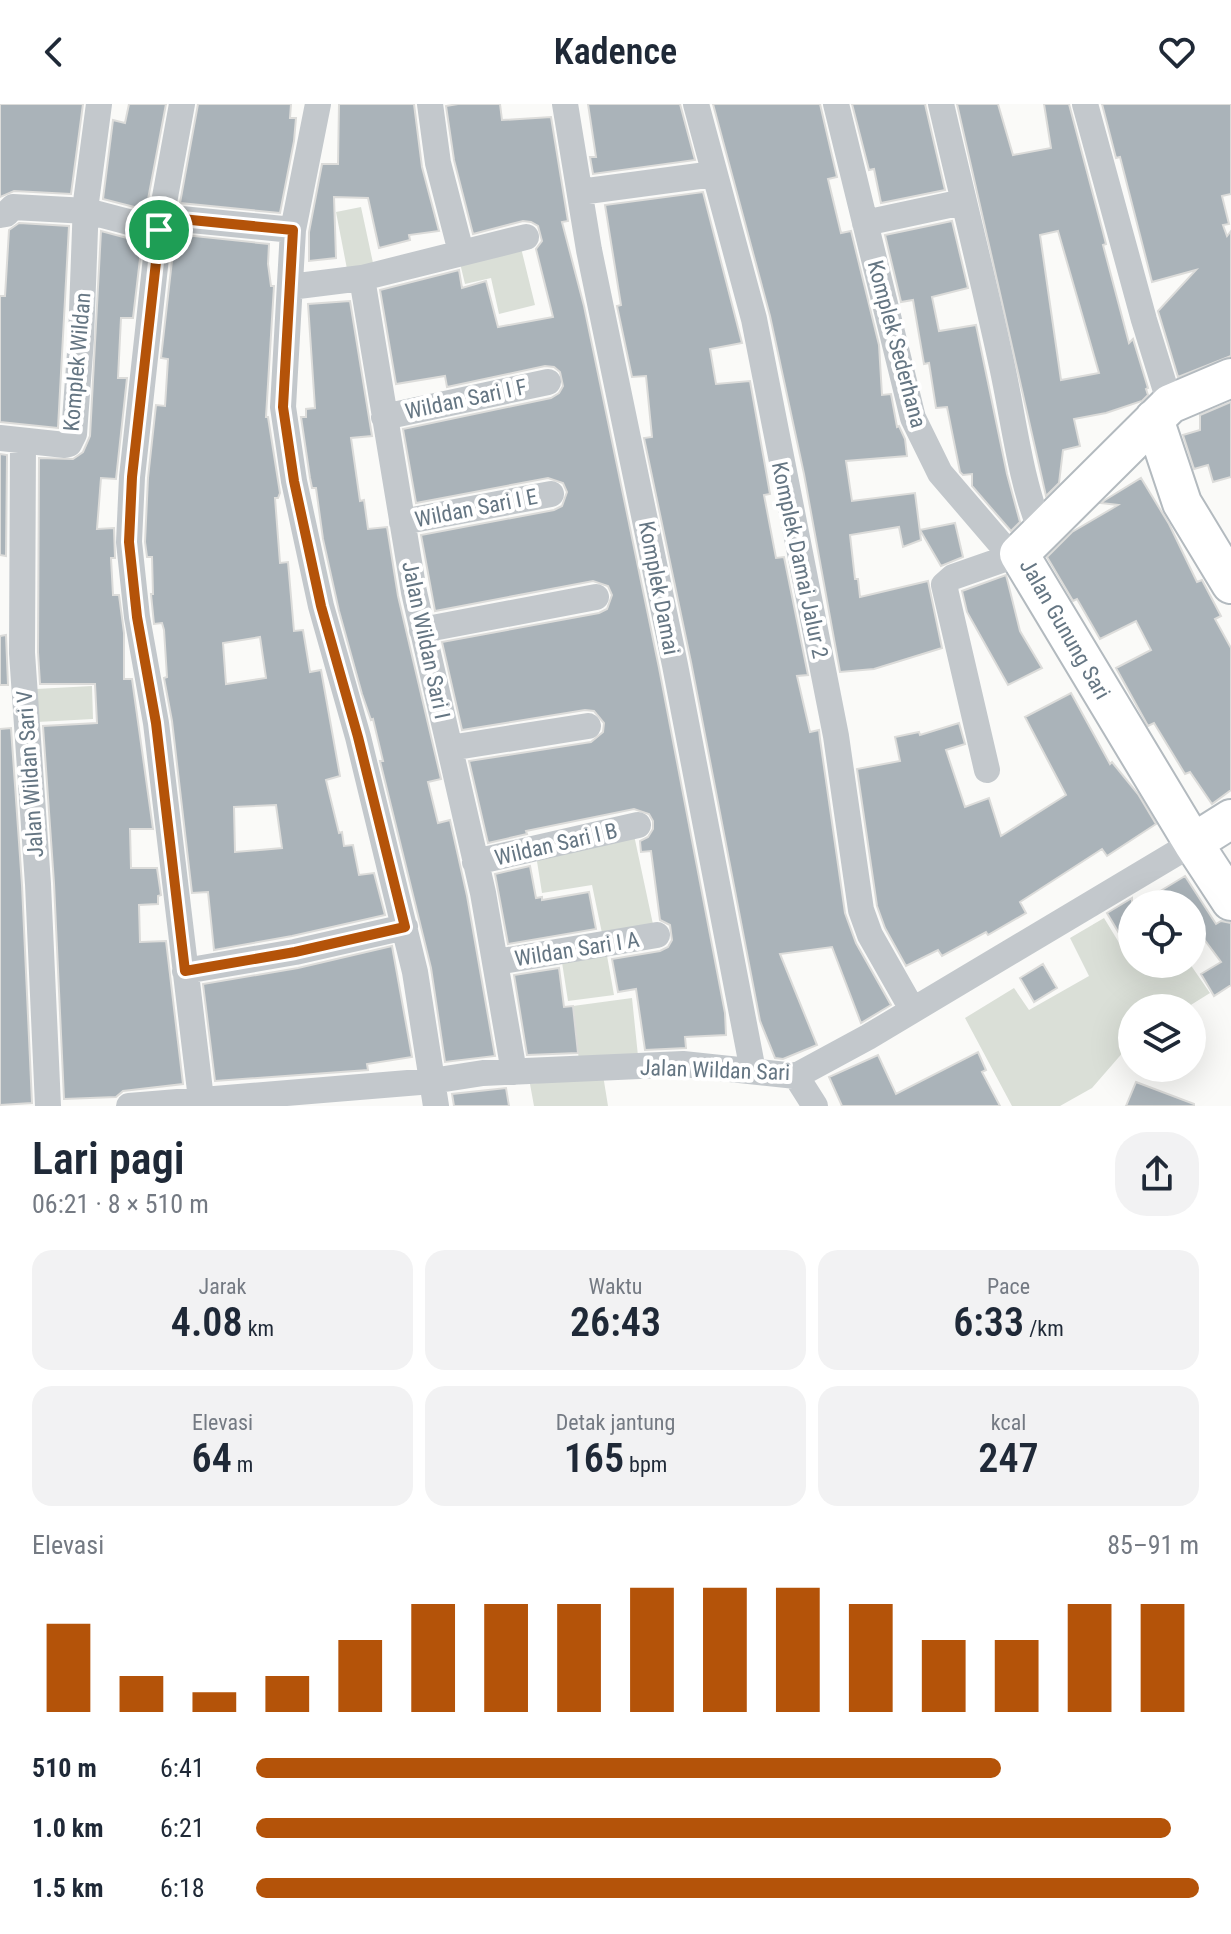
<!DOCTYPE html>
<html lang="id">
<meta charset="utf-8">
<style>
body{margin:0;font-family:"Roboto Condensed",sans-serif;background:#f2f2f3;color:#1f2937;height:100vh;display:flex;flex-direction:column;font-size:30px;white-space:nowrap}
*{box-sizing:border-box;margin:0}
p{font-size:26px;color:#747a83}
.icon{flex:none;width:44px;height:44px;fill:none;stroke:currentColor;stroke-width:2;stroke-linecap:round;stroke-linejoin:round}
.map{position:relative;height:1002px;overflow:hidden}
.sheet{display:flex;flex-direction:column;background:#fff;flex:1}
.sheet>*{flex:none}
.fabs{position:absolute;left:1118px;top:786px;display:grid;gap:16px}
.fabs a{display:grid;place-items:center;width:88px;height:88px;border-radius:50%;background:#fff;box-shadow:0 8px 32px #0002;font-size:40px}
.pin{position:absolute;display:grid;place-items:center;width:68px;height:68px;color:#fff;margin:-34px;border:4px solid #fff;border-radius:50%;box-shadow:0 2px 8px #0007}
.round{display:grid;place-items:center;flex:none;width:84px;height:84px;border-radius:32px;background:#f2f2f3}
.head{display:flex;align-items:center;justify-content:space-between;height:136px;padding:0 32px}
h1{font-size:44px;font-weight:600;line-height:60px}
.figures{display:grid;grid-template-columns:repeat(3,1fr);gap:12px;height:136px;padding:8px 32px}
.figures div{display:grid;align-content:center;border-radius:20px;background:#f2f2f3;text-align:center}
.figures b{font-size:40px;font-weight:600}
.figures small{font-size:22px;font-weight:400}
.figures p{font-size:22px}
.chart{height:224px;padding:16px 32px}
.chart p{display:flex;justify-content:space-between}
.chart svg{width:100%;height:144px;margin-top:8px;stroke:#b45309;stroke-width:6}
ul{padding:0 32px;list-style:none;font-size:26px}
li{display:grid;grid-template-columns:128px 96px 1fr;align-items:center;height:60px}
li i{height:20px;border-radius:10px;background:#b45309}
header{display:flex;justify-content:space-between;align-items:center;height:104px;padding:0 32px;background:#fff;font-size:36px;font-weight:600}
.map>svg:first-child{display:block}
</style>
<header><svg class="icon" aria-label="back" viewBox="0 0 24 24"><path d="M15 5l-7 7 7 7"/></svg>Kadence<svg class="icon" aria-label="heart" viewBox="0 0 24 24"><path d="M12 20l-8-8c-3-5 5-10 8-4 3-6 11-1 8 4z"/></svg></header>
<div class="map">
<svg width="1231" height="1002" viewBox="0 0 1231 1002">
<rect width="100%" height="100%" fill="#fafaf8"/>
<path fill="#dadfd7" d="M 361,103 L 373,159 L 347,165 L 336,108 Z
M 521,144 L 535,201 L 499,210 L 491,174 L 465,180 L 460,159 Z
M 92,582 L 93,615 L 37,618 L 36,585 Z
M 634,731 L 654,825 L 603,834 L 592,781 L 542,789 L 536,751 Z
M 1104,814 L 1132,860 L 1136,862 L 1140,860 L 1190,860 L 1210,889 L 1186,904 L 1132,904 L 1132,938 L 1092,984 L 1060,1002 L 1012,1002 L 965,914 L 1014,884 L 1029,906 L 1089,872 L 1070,834 Z
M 606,846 L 614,891 L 568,897 L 561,852 Z
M 632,894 L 638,952 L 579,957 L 573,902 Z
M 603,971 L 608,1002 L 534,1002 L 530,980 Z"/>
<path fill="#aab3b9" stroke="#dcdcda" stroke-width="2" fill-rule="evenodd" d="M 0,0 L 83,0 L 71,90 L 14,87 L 0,93 Z
M 129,0 L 166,0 L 146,106 L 103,95 L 113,16 L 125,19 Z
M 198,0 L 291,0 L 290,14 L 296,14 L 294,37 L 280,109 L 180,99 Z
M 339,0 L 414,0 L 422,63 L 439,127 L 409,131 L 410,136 L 379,144 L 368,94 L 334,93 L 336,154 L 309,157 L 309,128 L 322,60 L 338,60 Z
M 458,0 L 500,0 L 502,16 L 551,13 L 568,117 L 562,118 L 584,202 L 659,564 L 725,909 L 726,931 L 685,933 L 686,944 L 645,946 L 636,885 L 618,888 L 612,855 L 660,847 L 668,843 L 672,836 L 670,821 L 660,816 L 651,747 L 641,748 L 640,737 L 648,733 L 653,725 L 653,717 L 649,710 L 634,705 L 526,727 L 527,730 L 488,739 L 469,657 L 591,638 L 603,628 L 604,619 L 594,607 L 585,606 L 462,626 L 442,538 L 599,509 L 607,505 L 612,491 L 608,482 L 593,477 L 435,507 L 421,431 L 554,406 L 562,402 L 567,388 L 563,379 L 548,374 L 416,399 L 403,325 L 551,294 L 559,289 L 563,282 L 560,268 L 554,263 L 545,262 L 447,283 L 445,272 L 396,280 L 380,186 L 459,166 L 462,184 L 486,177 L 498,223 L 553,213 L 536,145 L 542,137 L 538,122 L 531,118 L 523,117 L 473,130 L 454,56 L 446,2 Z
M 588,0 L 680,0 L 695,56 L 593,70 L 590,53 L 596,53 Z
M 713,0 L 820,0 L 837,73 L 828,75 L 841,129 L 851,127 L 879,241 L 882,291 L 891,290 L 897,323 L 899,322 L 905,335 L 907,352 L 846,357 L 852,397 L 915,389 L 921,436 L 903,443 L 899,423 L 850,431 L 855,475 L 858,475 L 860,493 L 928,477 L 942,544 L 874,565 L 840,568 L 804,370 L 770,212 Z
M 852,0 L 925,0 L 945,86 L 881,99 L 874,65 L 869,66 Z
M 957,0 L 998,0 L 1013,51 L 1051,44 L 1044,0 L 1069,0 L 1103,128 L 1106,140 L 1103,141 L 1129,239 L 1133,235 L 1148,284 L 1146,285 L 1148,291 L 1142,297 L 1106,309 L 1074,315 L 1080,342 L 1063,346 L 1059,379 L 1046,392 ZM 1058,127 L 1099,269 L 1061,276 L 1040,131 Z
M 1102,0 L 1231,0 L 1231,90 L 1222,92 L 1229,120 L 1223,121 L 1227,132 L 1231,127 L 1231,252 L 1178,273 L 1158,207 L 1196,166 L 1152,178 L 1120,53 L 1116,54 Z
M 703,88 L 742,239 L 710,245 L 716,280 L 750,277 L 770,390 L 764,391 L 776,454 L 784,453 L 808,571 L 797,572 L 810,628 L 819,626 L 820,635 L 845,809 L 856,839 L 891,901 L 861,919 L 832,843 L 780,850 L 817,941 L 783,955 L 775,954 L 760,917 L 691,558 L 644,334 L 652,333 L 646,272 L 632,273 L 617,202 L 621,201 L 605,101 Z
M 952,117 L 968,184 L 932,193 L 939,227 L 976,221 L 1007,370 L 1020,418 L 1011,427 L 972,382 L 972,370 L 963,371 L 960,368 L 947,303 L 936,304 L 929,259 L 924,260 L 913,196 L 901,198 L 885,131 Z
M 19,119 L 69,122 L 58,324 L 0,318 L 0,192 L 5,192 L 9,126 Z
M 101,127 L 142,138 L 133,214 L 121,214 L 118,274 L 127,274 L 116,375 L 101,374 L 97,425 L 114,424 L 115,454 L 111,454 L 113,491 L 119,491 L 124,529 L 124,575 L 132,575 L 153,725 L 130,725 L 131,764 L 157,764 L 161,791 L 158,792 L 158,800 L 139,801 L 140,838 L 166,837 L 183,980 L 123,987 L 116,993 L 64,995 L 54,779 L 43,622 L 97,619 L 95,580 L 40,580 L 38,548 L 39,354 L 73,355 L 83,348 L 90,332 Z
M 175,130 L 269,140 L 268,160 L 271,182 L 274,182 L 266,313 L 268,313 L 280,389 L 278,394 L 275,394 L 280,459 L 288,458 L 294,527 L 303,526 L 310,568 L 321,566 L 340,672 L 326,676 L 339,729 L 342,728 L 344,742 L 353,741 L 359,771 L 374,769 L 385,811 L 292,832 L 214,846 L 208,788 L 192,789 L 172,617 L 164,574 L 167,573 L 164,526 L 162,519 L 154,520 L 151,490 L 153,490 L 152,453 L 147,453 L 145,438 L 148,374 L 156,301 L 165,302 L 168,255 L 161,254 ZM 260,533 L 266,574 L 226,580 L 223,539 ZM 276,701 L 282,744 L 235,748 L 234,703 Z
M 350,197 L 372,332 L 351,334 L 360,397 L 364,396 L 368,425 L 387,423 L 398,492 L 441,675 L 428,678 L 438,719 L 450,716 L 467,792 L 495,952 L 445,958 L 431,864 L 380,657 L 383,657 L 373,615 L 371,616 L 362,590 L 339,507 L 323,435 L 316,384 L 312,384 L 310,374 L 301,313 L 306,313 L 306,305 L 315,304 L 308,200 Z
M 1231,298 L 1231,373 L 1213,378 L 1208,361 L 1194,365 L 1183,331 L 1200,326 L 1200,311 Z
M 0,350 L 7,351 L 6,452 L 0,451 Z
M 1141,374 L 1169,420 L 1197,478 L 1202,476 L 1221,512 L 1215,515 L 1231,544 L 1231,686 L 1212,700 L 1190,668 L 1185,670 L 1154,619 L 1148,622 L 1116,564 L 1151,546 L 1136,517 L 1100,535 L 1077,495 L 1073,497 L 1047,453 L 1072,428 L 1118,401 L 1101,399 L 1105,396 Z
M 955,419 L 963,453 L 941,462 L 920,426 Z
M 1006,471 L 1020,527 L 1042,564 L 1008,581 L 967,508 L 962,487 Z
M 6,531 L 8,581 L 0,581 L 0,532 Z
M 1071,589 L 1110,660 L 1112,658 L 1138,690 L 1156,720 L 1107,752 L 1102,745 L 1020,798 L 1026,809 L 988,831 L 986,828 L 942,852 L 938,846 L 906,862 L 885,824 L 877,802 L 857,665 L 900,657 L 895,633 L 919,628 L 920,631 L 959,619 L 965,640 L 946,646 L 965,703 L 989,694 L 1001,732 L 1066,691 L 1025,613 Z
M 11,624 L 22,781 L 32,999 L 0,1001 L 0,625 Z
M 530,762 L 536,794 L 542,793 L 542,796 L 589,788 L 596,825 L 508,840 L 495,770 Z
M 1185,772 L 1216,820 L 1221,817 L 1231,819 L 1231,881 L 1214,892 L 1201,870 L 1221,858 L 1192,819 L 1192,800 L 1139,800 Z
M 1132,794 L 1132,851 L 1107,809 Z
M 392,842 L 412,953 L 367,960 L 368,966 L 215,977 L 203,880 L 298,864 Z
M 1043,860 L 1057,884 L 1034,898 L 1020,874 Z
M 559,864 L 564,903 L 573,902 L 578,949 L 527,951 L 514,871 Z
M 978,948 L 986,966 L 982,968 L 1000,1002 L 842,1002 L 829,973 L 878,951 L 896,990 Z
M 1136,978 L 1194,1000 L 1194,1002 L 1126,1002 Z
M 506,984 L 509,1002 L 454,1002 L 452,990 Z"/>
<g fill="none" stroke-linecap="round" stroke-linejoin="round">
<g stroke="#b3babf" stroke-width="42">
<path id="secondary" d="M 1231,274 L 1170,300 L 1019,450 L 1193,739 L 1231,797
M 1154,315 L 1182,399 L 1231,480
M 1193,739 L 1231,715"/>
</g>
<path stroke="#c3c8cc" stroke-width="26" d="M 182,0 L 159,126 L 132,373 L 129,438 L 137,513 L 156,619 L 201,995
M 318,0 L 293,126 L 283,303 L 294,377 L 321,502 L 358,633 L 415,868 L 436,1002
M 430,0 L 438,59 L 461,148
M 565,0 L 589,146 L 675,561 L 753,967
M 696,0 L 754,215 L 836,632 L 861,806 L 870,831 L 912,905
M 836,0 L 913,314 L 940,369 L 1012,453
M 941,0 C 961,87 983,174 1002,262 C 1014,317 1020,375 1041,427
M 1085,0 L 1144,216 L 1170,300
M 580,88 L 714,70
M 0,111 L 6,110 L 13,103 L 87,107 L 159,126
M 161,113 L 293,126
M 865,119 L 963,98
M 362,174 L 526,133
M 290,183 L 362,174 L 414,488 L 483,789 L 514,968
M 384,313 L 548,278
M 0,334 L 65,341 L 69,340 L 74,330 L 81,235 L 86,98 L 99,0
M 23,337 L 22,549 L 38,780 L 48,1002
M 402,418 L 551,390
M 422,526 L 596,493
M 450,644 L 588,622
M 987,666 L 944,481 L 953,473 L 1019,450
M 475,758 L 638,721
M 497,858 L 657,831
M 185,867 L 295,848 L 405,823
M 796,972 L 815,1002
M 129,1002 L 432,977 L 483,969 L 683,960 L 796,972 L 868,933 L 1193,739"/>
<use href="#secondary" stroke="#fff" stroke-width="38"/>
</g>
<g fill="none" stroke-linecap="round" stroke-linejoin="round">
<g stroke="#fff" stroke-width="16">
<path id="route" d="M 161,113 L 293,126 L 283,303 L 294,377 L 321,502 L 358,633 L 405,823 L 295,848 L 185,867 L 156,619 L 137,513 L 129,438 L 132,373 Z"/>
</g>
<use href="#route" stroke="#b45309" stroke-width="10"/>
</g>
<g text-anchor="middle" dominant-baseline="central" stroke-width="8" stroke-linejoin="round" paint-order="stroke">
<g font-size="22" fill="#657683" stroke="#fff">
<text transform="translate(897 240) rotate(75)">Komplek Sederhana</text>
<text transform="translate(77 258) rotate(-85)">Komplek Wildan</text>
<text transform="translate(466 295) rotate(-12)">Wildan Sari I F</text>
<text transform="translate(476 404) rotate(-11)">Wildan Sari I E</text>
<text transform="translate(800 456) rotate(78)">Komplek Damai Jalur 2</text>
<text transform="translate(659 484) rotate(79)">Komplek Damai</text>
<text transform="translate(1065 525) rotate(60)">Jalan Gunung Sari</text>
<text transform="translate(426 536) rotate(78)">Jalan Wildan Sari I</text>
<text transform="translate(30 670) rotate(-94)">Jalan Wildan Sari V</text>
<text transform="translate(556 740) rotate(-13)">Wildan Sari I B</text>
<text transform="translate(577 845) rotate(-9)">Wildan Sari I A</text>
<text transform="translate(715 966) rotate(2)">Jalan Wildan Sari</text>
</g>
</g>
</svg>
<div class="fabs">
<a><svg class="icon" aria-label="locate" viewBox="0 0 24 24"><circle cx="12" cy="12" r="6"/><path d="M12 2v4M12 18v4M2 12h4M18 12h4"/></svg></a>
<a><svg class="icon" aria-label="layers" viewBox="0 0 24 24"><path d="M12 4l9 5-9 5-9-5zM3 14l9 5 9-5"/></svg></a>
</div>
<div class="pin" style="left:159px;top:126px;background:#1e9e55"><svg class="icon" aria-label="arrive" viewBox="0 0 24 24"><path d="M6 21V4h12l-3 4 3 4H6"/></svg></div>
</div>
<section class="sheet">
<div class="head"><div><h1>Lari pagi</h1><p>06:21 · 8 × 510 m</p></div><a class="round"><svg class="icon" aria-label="share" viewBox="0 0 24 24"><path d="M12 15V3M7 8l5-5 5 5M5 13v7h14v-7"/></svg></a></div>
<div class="figures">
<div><p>Jarak</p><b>4.08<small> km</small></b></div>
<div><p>Waktu</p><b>26:43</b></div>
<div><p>Pace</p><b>6:33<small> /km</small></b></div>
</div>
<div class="figures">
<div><p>Elevasi</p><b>64<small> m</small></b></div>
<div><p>Detak jantung</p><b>165<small> bpm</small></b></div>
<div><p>kcal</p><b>247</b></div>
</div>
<div class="chart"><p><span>Elevasi</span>85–91 m</p>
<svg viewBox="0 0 160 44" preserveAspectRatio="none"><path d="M5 44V17M15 44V33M25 44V38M35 44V33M45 44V22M55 44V11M65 44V11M75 44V11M85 44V6M95 44V6M105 44V6M115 44V11M125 44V22M135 44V22M145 44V11M155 44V11"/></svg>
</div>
<ul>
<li><b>510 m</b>6:41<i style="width:79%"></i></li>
<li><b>1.0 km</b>6:21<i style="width:97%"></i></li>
<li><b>1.5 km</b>6:18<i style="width:100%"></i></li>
</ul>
</section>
